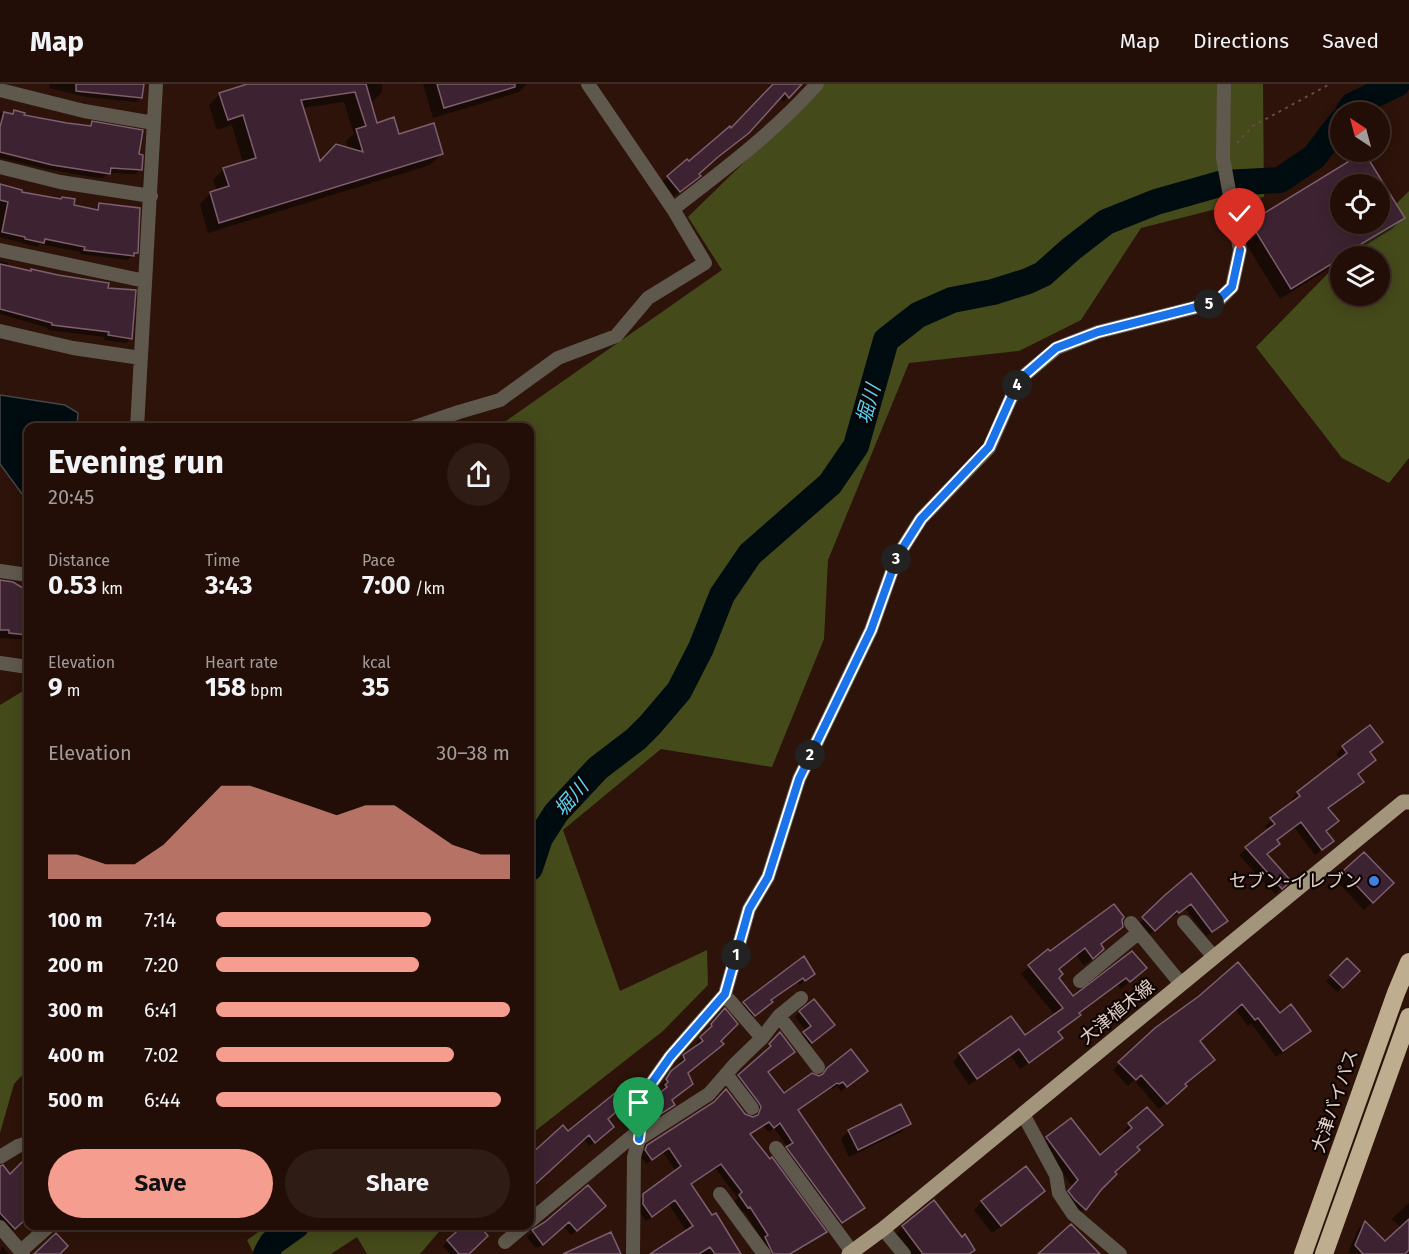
<!DOCTYPE html>
<meta charset="utf-8">
<style>
body{margin:0;font-family:"Fira Sans","Noto Sans JP",sans-serif;background:#2e1c15;color:#f1f3f6;height:100vh;display:flex;flex-direction:column;font-size:22px;white-space:nowrap}
*{box-sizing:border-box;margin:0}
p{font-size:20px;color:#a29c9b}
.icon{flex:none;width:33px;height:33px;fill:none;stroke:currentColor;stroke-width:2;stroke-linecap:round;stroke-linejoin:round}
.map{position:relative;flex:1;overflow:hidden}
.details{position:absolute;left:24px;top:339px;width:510px;height:807px;display:flex;flex-direction:column;background:#220e07;border-radius:12px;box-shadow:0 3px 15px #0003,0 0 0 2px #3f2e28}
.details>*{flex:none}
.needle{width:39px;rotate:324deg}
.tools{position:absolute;left:1330px;top:18px;display:grid;gap:12px}
.tools a{display:grid;place-items:center;width:60px;height:60px;border-radius:50%;background:#220e07;box-shadow:0 3px 15px #0003,0 0 0 2px #3f2e28;font-size:30px}
.pin{position:absolute;display:grid;place-items:center;width:51px;height:51px;color:#fff;margin:-62px -26px;border-radius:50% 50% 50% 0;rotate:-45deg;box-shadow:0 0 6px #0007}
.pin .icon{rotate:45deg}
.km{position:absolute;width:30px;height:30px;margin:-15px;border-radius:50%;background:#222;color:#fff;font-size:16px;line-height:30px;text-align:center}
.round{display:grid;place-items:center;flex:none;width:63px;height:63px;border-radius:32px;background:#2e1c15}
.head{display:flex;align-items:center;justify-content:space-between;height:102px;padding:0 24px}
h1{font-size:33px;font-weight:700;line-height:45px}
.stats{display:grid;grid-template-columns:repeat(3,1fr);gap:9px;height:102px;padding:6px 24px}
.stats div{display:grid;align-content:center}
.stats b{font-size:26px;font-weight:700}
.stats small{font-size:16px;font-weight:400}
.stats p{font-size:16px}
.chart{height:168px;padding:12px 24px}
.chart p{display:flex;justify-content:space-between}
.chart svg{width:100%;height:108px;margin-top:6px;fill:#f59d8e;opacity:.7}
.cta{display:flex;gap:12px;margin-top:auto;padding:12px 24px}
.cta a{flex:1;height:69px;border-radius:36px;background:#f59d8e;color:#111;font-size:24px;font-weight:700;line-height:69px;text-align:center}
.cta a+a{background:#2e1c15;color:#f1f3f6}
ul{padding:0 24px;list-style:none;font-size:20px}
li{display:grid;grid-template-columns:96px 72px 1fr;align-items:center;height:45px}
li i{height:15px;border-radius:8px;background:#f59d8e}
header{display:flex;align-items:center;gap:36px;box-sizing:border-box;height:84px;padding:0 30px;background:#220e07;border-bottom:2px solid #3f2e28}
header strong{font-size:28px}
nav{display:flex;gap:33px;margin-inline-start:auto;font-size:21px}
.map>svg:first-child{display:block}
</style>
<header>
<strong>Map</strong>
<nav><a>Map</a><a>Directions</a><a>Saved</a></nav>
</header>
<div class="map">
<svg width="1409" height="1170" viewBox="0 0 1409 1170">
<rect width="100%" height="100%" fill="#2d1309"/>
<path fill="#454a1b" d="M 824,0 L 1263,0 L 1264,113 L 1141,144 L 1081,236 L 1019,267 L 909,279 L 828,476 L 824,555 L 772,683 L 661,665 L 563,746 L 620,907 L 707,866 L 708,901 L 663,947 L 530,1051 L 530,344 L 496,344 L 722,186 L 688,133 Z
M 1409,107 L 1409,374 L 1389,399 L 1342,374 L 1256,263 L 1341,176 L 1341,212 L 1380,212 L 1380,172 L 1344,172 L 1376,140 L 1380,140 L 1380,136 Z
M 28,604 L 28,985 L 14,1000 L 0,1049 L 0,621 Z
M 267,1142 L 444,1142 L 420,1170 L 367,1170 L 357,1153 L 331,1170 L 254,1170 L 247,1156 Z"/>
<path fill="#010c11" stroke="#444648" stroke-width="1.5" d="M 0,311 L 65,321 L 78,329 L 77,343 L 28,344 L 28,418 L 0,380 Z"/>
<path fill="#0007" fill-rule="evenodd" d="M 50,0 L 142,0 L 141,13 L 137,18 L 86,13 L 49,4 Z
M 255,0 L 382,0 L 382,8 L 370,20 L 376,40 L 398,52 L 441,70 L 430,81 L 208,149 L 200,120 L 211,109 L 217,107 L 213,96 L 224,85 L 243,79 L 232,41 L 217,46 L 209,21 L 220,10 ZM 344,18 L 354,50 L 346,57 L 348,65 L 319,78 L 302,24 Z
M 423,0 L 527,0 L 519,8 L 433,34 Z
M 771,0 L 800,0 L 783,18 L 779,13 L 697,90 L 694,97 L 674,112 L 662,98 L 687,77 L 688,80 L 731,46 L 770,5 L 768,3 Z
M 14,27 L 22,32 L 88,44 L 92,39 L 137,72 L 141,85 L 136,90 L 109,89 L 103,94 L 98,94 L 47,85 L 0,74 L 0,28 L 10,31 Z
M 1363,70 L 1403,134 L 1392,145 L 1348,172 L 1341,172 L 1341,177 L 1280,215 L 1240,150 L 1251,139 ZM 1341,100 L 1380,100 L 1380,140 L 1341,140 Z
M 0,101 L 72,123 L 93,127 L 99,121 L 136,169 L 127,176 L 80,170 L 80,168 L 40,160 L 37,163 L 0,153 Z
M 0,177 L 8,179 L 7,183 L 107,205 L 131,254 L 126,259 L 104,256 L 105,253 L 48,246 L 48,244 L 0,230 Z
M 0,498 L 21,504 L 24,501 L 28,501 L 28,556 L 0,554 Z
M 1370,643 L 1369,669 L 1357,691 L 1355,704 L 1327,725 L 1325,763 L 1315,771 L 1294,743 L 1276,757 L 1278,760 L 1266,771 L 1283,803 L 1275,810 L 1239,771 L 1268,747 L 1265,742 L 1293,718 L 1291,716 L 1298,709 L 1341,676 L 1336,670 L 1343,663 Z
M 1364,770 L 1392,799 L 1364,826 L 1336,796 Z
M 1191,791 L 1221,842 L 1206,852 L 1185,824 L 1174,833 L 1171,831 L 1149,851 L 1139,840 L 1166,812 Z
M 1121,836 L 1122,843 L 1099,861 L 1095,873 L 1084,881 L 1076,871 L 1058,886 L 1057,894 L 1073,914 L 1132,869 L 1137,891 L 1121,905 L 1117,900 L 1078,930 L 1071,938 L 1057,949 L 1061,954 L 1053,962 L 1020,985 L 1011,972 L 969,1001 L 953,978 L 960,970 L 1025,953 L 1055,931 L 1021,890 L 1048,867 L 1050,869 Z
M 803,874 L 814,890 L 799,901 L 797,898 L 770,917 L 749,936 L 739,924 Z
M 1347,876 L 1358,887 L 1337,908 L 1326,897 Z
M 1238,880 L 1280,931 L 1302,953 L 1276,973 L 1251,939 L 1248,942 L 1235,925 L 1198,957 L 1213,976 L 1184,1001 L 1178,1009 L 1159,1025 L 1134,996 L 1128,1002 L 1113,986 L 1156,945 L 1199,913 Z
M 800,928 L 828,946 L 806,963 L 799,954 L 806,947 L 795,933 Z
M 720,931 L 670,1017 L 673,1021 L 651,1037 L 647,1032 L 648,1024 L 651,1018 L 662,1009 L 660,1007 L 664,1004 L 661,1001 L 681,981 L 679,978 L 698,962 L 696,959 L 708,948 L 707,946 Z
M 780,951 L 767,989 L 783,1011 L 819,994 L 828,985 L 860,992 L 841,1007 L 837,1002 L 833,1005 L 831,1003 L 796,1027 L 863,1124 L 836,1143 L 782,1070 L 788,1064 L 774,1044 L 768,1048 L 763,1042 L 749,1051 L 825,1148 L 803,1164 L 802,1162 L 791,1170 L 765,1170 L 760,1160 L 763,1157 L 744,1127 L 742,1128 L 734,1117 L 738,1114 L 715,1084 L 689,1101 L 740,1170 L 652,1170 L 687,1148 L 669,1120 L 646,1137 L 638,1126 L 638,1117 L 676,1087 L 663,1068 L 646,1080 L 641,1072 L 642,1068 L 648,1062 L 744,1031 L 755,1034 L 756,1030 L 754,1025 L 733,997 L 766,968 L 765,966 Z
M 1147,1025 L 1135,1063 L 1079,1131 L 1063,1114 L 1073,1103 L 1041,1060 L 1071,1036 L 1100,1073 L 1126,1050 L 1123,1047 Z
M 606,1035 L 607,1048 L 589,1062 L 583,1054 L 530,1104 L 530,1073 L 562,1043 L 568,1049 Z
M 909,1040 L 901,1048 L 849,1073 L 841,1055 L 849,1047 Z
M 28,1074 L 28,1132 L 9,1149 L 0,1139 L 0,1091 L 10,1092 Z
M 588,1103 L 599,1127 L 571,1151 L 563,1142 L 539,1163 L 535,1163 L 527,1153 Z
M 1035,1115 L 992,1149 L 974,1126 L 982,1118 Z
M 1409,1119 L 1409,1165 L 1404,1170 L 1348,1169 L 1358,1145 L 1365,1139 L 1385,1159 L 1401,1144 L 1392,1135 Z
M 465,1142 L 488,1142 L 482,1147 L 467,1170 L 450,1170 L 443,1162 Z
M 903,1143 L 961,1155 L 973,1166 L 969,1170 L 910,1170 L 896,1150 Z
M 2,1162 L 9,1170 L 0,1170 Z"/>
<g fill="none" stroke-linecap="round" stroke-linejoin="round">
<path stroke="#010c11" stroke-width="26" d="M 1348,28 L 1353,21 L 1397,0
M 530,784 L 540,754 L 556,729 L 598,684 L 636,655 L 650,641 L 679,607 L 701,564 L 722,511 L 750,470 L 830,400 L 856,362 L 886,256 L 918,231 L 952,216 L 993,208 L 1028,197 L 1043,190 L 1071,165 L 1106,138 L 1156,118 L 1223,99 L 1280,96 L 1314,73 L 1341,38
M 266,1170 L 272,1159 L 296,1142"/>
</g>
<path fill="#3d2331" stroke="#7d5f6f" stroke-width="1.5" fill-rule="evenodd" d="M 76,0 L 144,0 L 142,14 L 76,7 Z
M 247,0 L 366,0 L 377,39 L 394,33 L 399,50 L 434,39 L 443,70 L 219,139 L 210,108 L 229,102 L 223,84 L 256,74 L 243,31 L 228,36 L 219,9 ZM 355,8 L 366,42 L 356,45 L 363,68 L 336,60 L 320,77 L 301,16 Z
M 437,0 L 515,0 L 515,3 L 444,24 Z
M 773,0 L 802,0 L 789,14 L 785,9 L 749,49 L 718,73 L 699,90 L 701,92 L 680,108 L 667,92 L 687,75 L 689,77 L 730,42 L 731,44 Z
M 14,26 L 25,29 L 24,31 L 67,39 L 91,42 L 92,37 L 143,46 L 139,70 L 143,71 L 142,86 L 111,84 L 110,90 L 104,89 L 52,81 L 0,68 L 0,43 L 4,28 L 13,30 Z
M 1364,68 L 1405,134 L 1341,172 L 1341,174 L 1291,205 L 1250,138 ZM 1341,100 L 1380,100 L 1380,140 L 1341,140 Z
M 0,100 L 22,106 L 22,108 L 61,115 L 62,113 L 75,115 L 74,121 L 98,126 L 99,119 L 140,124 L 138,169 L 134,169 L 134,172 L 84,166 L 85,163 L 45,155 L 44,159 L 25,155 L 25,153 L 2,148 L 8,118 L 0,116 Z
M 0,180 L 31,187 L 31,185 L 58,191 L 109,199 L 108,204 L 136,206 L 132,255 L 108,251 L 109,248 L 52,241 L 52,239 L 0,225 Z
M 0,496 L 13,498 L 28,507 L 28,551 L 9,549 L 9,546 L 0,546 Z
M 1370,641 L 1383,658 L 1370,668 L 1376,676 L 1358,690 L 1364,698 L 1328,724 L 1339,737 L 1326,747 L 1334,757 L 1322,766 L 1301,738 L 1277,756 L 1280,760 L 1267,770 L 1291,797 L 1282,805 L 1245,763 L 1275,740 L 1270,734 L 1300,712 L 1297,708 L 1347,669 L 1342,662 Z
M 1364,768 L 1394,799 L 1373,819 L 1343,787 Z
M 1191,789 L 1228,837 L 1212,848 L 1191,820 L 1179,829 L 1177,827 L 1155,847 L 1142,833 L 1165,811 Z
M 1114,820 L 1124,833 L 1122,836 L 1123,843 L 1101,860 L 1104,865 L 1093,875 L 1085,864 L 1059,885 L 1063,890 L 1059,894 L 1073,912 L 1132,867 L 1147,884 L 1130,898 L 1126,894 L 1079,929 L 1081,931 L 1058,948 L 1063,954 L 1029,979 L 1019,965 L 977,995 L 959,969 L 1011,932 L 1025,951 L 1063,924 L 1028,881 L 1048,865 L 1050,867 Z
M 804,872 L 815,890 L 805,897 L 803,894 L 771,916 L 773,918 L 755,932 L 743,918 Z
M 1347,874 L 1360,887 L 1343,904 L 1330,891 Z
M 1238,878 L 1280,929 L 1291,920 L 1311,947 L 1283,967 L 1258,934 L 1255,936 L 1242,920 L 1200,957 L 1215,976 L 1185,1000 L 1187,1002 L 1167,1020 L 1141,991 L 1136,996 L 1118,978 L 1155,944 L 1199,912 Z
M 814,915 L 835,941 L 812,959 L 803,948 L 811,942 L 799,927 Z
M 725,924 L 738,940 L 721,957 L 724,960 L 688,989 L 693,1000 L 672,1016 L 675,1021 L 656,1033 L 652,1027 L 653,1018 L 656,1012 L 667,1003 L 665,1001 L 668,998 L 666,995 L 671,987 L 685,976 L 683,971 L 703,957 L 700,953 L 712,942 L 711,940 Z
M 780,948 L 795,968 L 768,988 L 784,1009 L 812,989 L 819,992 L 823,990 L 827,984 L 851,965 L 868,987 L 847,1003 L 843,998 L 839,1000 L 837,999 L 798,1026 L 865,1124 L 842,1139 L 786,1063 L 793,1059 L 780,1039 L 774,1044 L 769,1038 L 750,1050 L 770,1075 L 772,1073 L 827,1148 L 790,1170 L 773,1170 L 765,1153 L 768,1151 L 750,1123 L 748,1124 L 739,1111 L 742,1108 L 721,1080 L 691,1100 L 712,1131 L 716,1129 L 741,1170 L 715,1170 L 710,1163 L 699,1170 L 650,1170 L 693,1142 L 675,1116 L 652,1133 L 643,1120 L 643,1110 L 681,1082 L 669,1064 L 652,1076 L 645,1066 L 647,1061 L 714,1018 L 726,1005 L 745,1030 L 753,1033 L 758,1031 L 761,1023 L 759,1019 L 738,991 L 771,962 L 769,960 Z
M 615,1009 L 624,1021 L 608,1035 L 614,1043 L 595,1059 L 589,1051 L 530,1105 L 530,1071 L 563,1041 L 568,1047 Z
M 901,1020 L 911,1040 L 858,1066 L 848,1046 Z
M 1147,1023 L 1163,1041 L 1137,1063 L 1140,1066 L 1115,1088 L 1117,1090 L 1101,1106 L 1086,1126 L 1075,1116 L 1068,1107 L 1078,1096 L 1046,1053 L 1071,1034 L 1100,1071 L 1132,1044 L 1128,1039 Z
M 28,1072 L 28,1133 L 15,1145 L 0,1129 L 0,1082 L 3,1081 L 10,1090 Z
M 1026,1082 L 1045,1107 L 1001,1142 L 981,1117 Z
M 588,1101 L 606,1122 L 577,1147 L 569,1138 L 543,1161 L 532,1146 L 545,1138 Z
M 934,1116 L 962,1153 L 965,1150 L 975,1166 L 969,1170 L 923,1170 L 902,1142 Z
M 1409,1135 L 1409,1166 L 1405,1170 L 1363,1170 L 1355,1161 L 1365,1137 L 1385,1157 Z
M 1071,1140 L 1100,1170 L 1038,1170 Z
M 463,1142 L 490,1142 L 484,1147 L 488,1152 L 469,1170 L 459,1170 L 447,1156 Z
M 611,1148 L 621,1170 L 563,1170 Z
M 56,1149 L 68,1162 L 60,1170 L 34,1170 Z"/>
<g fill="none" stroke-linecap="round" stroke-linejoin="round">
<path stroke="#644d43" stroke-width="2" stroke-dasharray="3 4.5" stroke-linecap="butt" d="M 1237,59 L 1253,42 L 1330,0"/>
<path stroke="#5f584c" stroke-width="14" d="M 0,6 L 84,27 L 154,39
M 0,83 L 60,98 L 151,112
M 673,125 C 724,86 774,48 817,0
M 0,166 L 145,197
M 0,247 L 73,264 L 141,274
M 137,344 L 156,0
M 412,344 L 459,328 L 500,316 L 558,274 L 616,252 L 648,214 L 705,179 L 673,125 L 588,0
M 0,487 L 28,491
M 0,579 L 28,583
M 1184,838 L 1214,873
M 1131,839 L 1181,900
M 1080,897 L 1138,849
M 725,911 L 762,954
M 779,932 L 818,983
M 726,990 L 752,1024
M 1023,1030 L 1056,1091 L 1059,1109 L 1073,1130 L 1120,1170
M 639,1055 L 709,1010 L 735,980 L 762,954 L 779,932 L 801,914
M 776,1064 L 852,1168
M 0,1073 L 18,1062 L 28,1059
M 720,1110 L 764,1170
M 530,1137 L 641,1045
M 0,1143 L 23,1170
M 883,1145 L 904,1170
M 505,1158 L 524,1142
M 21,1167 L 49,1142
M 633,1170 L 634,1073 L 639,1055 L 644,1015 L 651,1000 L 670,973 L 725,910 L 749,825 L 768,793 L 799,695 L 871,546 L 897,473 L 921,435 L 989,364 L 1019,296 L 1057,264 L 1098,248 L 1217,218 L 1232,203 L 1240,166 L 1223,74 L 1224,0"/>
<path stroke="#a3957c" stroke-width="15" d="M 849,1170 L 883,1145 L 1403,718 L 1409,718"/>
<path stroke="#bfad8f" stroke-width="18" d="M 1303,1170 L 1396,909 L 1409,878
M 1324,1170 L 1409,933"/>
</g>
<g fill="none" stroke-linecap="round" stroke-linejoin="round">
<g stroke="#fff" stroke-width="12">
<path id="route" d="M 639,1055 L 644,1015 L 651,1000 L 670,973 L 725,910 L 749,825 L 768,793 L 799,695 L 871,546 L 897,473 L 921,435 L 989,363 L 1019,296 L 1056,264 L 1098,248 L 1216,218 L 1232,203 L 1240,166"/>
</g>
<use href="#route" stroke="#1a73e8" stroke-width="8"/>
</g>
<circle fill="#3f7fe0" stroke="#0d0402" stroke-width="2" cx="1374" cy="797" r="6"/>
<g text-anchor="middle" dominant-baseline="central" stroke-width="4.5" stroke-linejoin="round" paint-order="stroke">
<g font-size="18" fill="#e1cfc7" stroke="#0d0402" text-anchor="end">
<text x="1362" y="797">セブン-イレブン</text>
</g>
<g font-size="18" fill="#e1cfc7" stroke="#0d0402">
<text transform="translate(1117 928) rotate(-39)">大津植木線</text>
<text transform="translate(1335 1017) rotate(-71)">大津バイパス</text>
</g>
<g font-size="20" font-style="italic" fill="#5bd0f4" stroke="#0d0402">
<text transform="translate(868 320) rotate(-74)">堀川</text>
<text transform="translate(571 714) rotate(-49)">堀川</text>
</g>
</g>
</svg>
<div class="tools">
<a><svg class="needle" viewBox="-14 -14 28 28"><path d="M0-13l5 13h-10z" fill="#e53935"/><path d="M0 13l5-13h-10z" fill="#a29c9b"/></svg></a>
<a><svg class="icon" aria-label="locate" viewBox="0 0 24 24"><circle cx="12" cy="12" r="6"/><path d="M12 2v4M12 18v4M2 12h4M18 12h4"/></svg></a>
<a><svg class="icon" aria-label="layers" viewBox="0 0 24 24"><path d="M12 4l9 5-9 5-9-5zM3 14l9 5 9-5"/></svg></a>
</div>
<div class="pin" style="left:639px;top:1055px;background:#1e9e55"><svg class="icon" aria-label="arrive" viewBox="0 0 24 24"><path d="M6 21V4h12l-3 4 3 4H6"/></svg></div>
<div class="pin" style="left:1240px;top:166px;background:#d93025"><svg class="icon" aria-label="check" viewBox="0 0 24 24"><path d="M5 12l5 5 9-10"/></svg></div>
<b class="km" style="left:736px;top:871px">1</b>
<b class="km" style="left:810px;top:671px">2</b>
<b class="km" style="left:896px;top:475px">3</b>
<b class="km" style="left:1017px;top:301px">4</b>
<b class="km" style="left:1209px;top:220px">5</b>
<section class="details">
<div class="head"><div><h1>Evening run</h1><p>20:45</p></div><a class="round"><svg class="icon" aria-label="share" viewBox="0 0 24 24"><path d="M12 15V3M7 8l5-5 5 5M5 13v7h14v-7"/></svg></a></div>
<div class="stats">
<div><p>Distance</p><b>0.53<small> km</small></b></div>
<div><p>Time</p><b>3:43</b></div>
<div><p>Pace</p><b>7:00<small> /km</small></b></div>
</div>
<div class="stats">
<div><p>Elevation</p><b>9<small> m</small></b></div>
<div><p>Heart rate</p><b>158<small> bpm</small></b></div>
<div><p>kcal</p><b>35</b></div>
</div>
<div class="chart"><p><span>Elevation</span>30–38 m</p>
<svg viewBox="0 0 160 44" preserveAspectRatio="none"><path d="M0 44V34L10 34L20 38L30 38L40 30L50 18L60 6L70 6L80 10L90 14L100 18L110 14L120 14L130 22L140 30L150 34L160 34V44z"/></svg>
</div>
<ul>
<li><b>100 m</b>7:14<i style="width:73%"></i></li>
<li><b>200 m</b>7:20<i style="width:69%"></i></li>
<li><b>300 m</b>6:41<i style="width:100%"></i></li>
<li><b>400 m</b>7:02<i style="width:81%"></i></li>
<li><b>500 m</b>6:44<i style="width:97%"></i></li>
</ul>
<div class="cta"><a>Save</a><a>Share</a></div>
</section>
</div>
